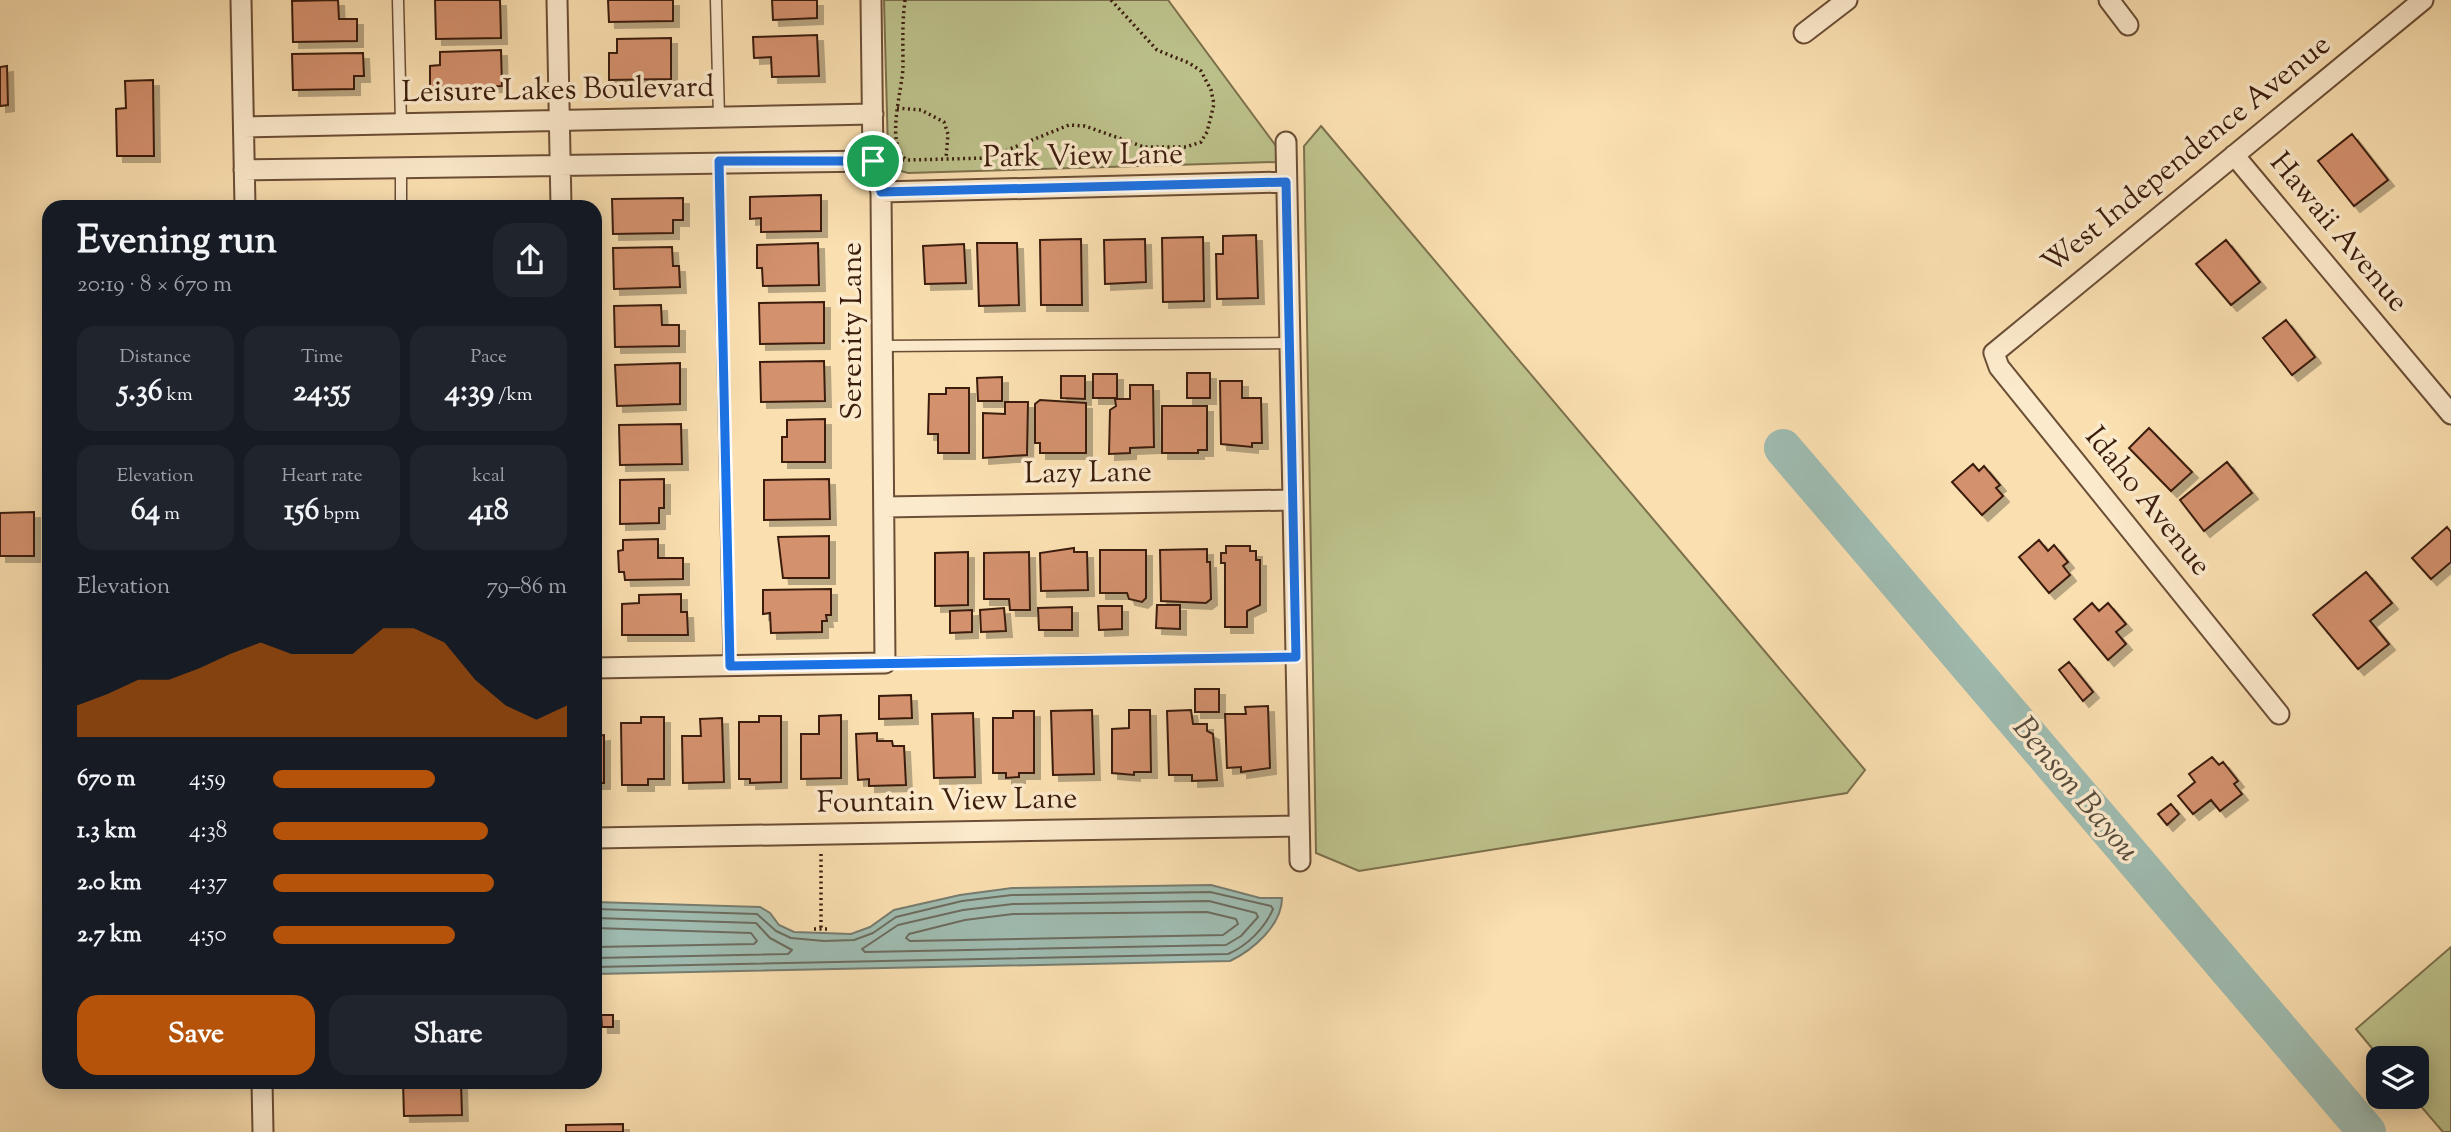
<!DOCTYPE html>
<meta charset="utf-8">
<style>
body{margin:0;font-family:"Sorts Mill Goudy",serif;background:#20242c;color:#f1f3f6;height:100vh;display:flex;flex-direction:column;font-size:26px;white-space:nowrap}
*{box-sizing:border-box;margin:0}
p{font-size:23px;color:#9ea1a6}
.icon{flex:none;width:38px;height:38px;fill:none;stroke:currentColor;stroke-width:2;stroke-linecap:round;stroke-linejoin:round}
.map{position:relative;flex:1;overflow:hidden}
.side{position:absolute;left:42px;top:200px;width:560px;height:889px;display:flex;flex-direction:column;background:#171b24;border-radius:21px;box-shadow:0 4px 18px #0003}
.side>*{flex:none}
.fabs{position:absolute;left:2366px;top:1046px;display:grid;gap:14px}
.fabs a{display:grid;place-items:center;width:63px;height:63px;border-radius:14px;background:#171b24;box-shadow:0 4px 18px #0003;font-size:35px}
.pin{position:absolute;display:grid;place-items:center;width:60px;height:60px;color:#fff;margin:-30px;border:4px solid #fff;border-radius:50%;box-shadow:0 2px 7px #0007}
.round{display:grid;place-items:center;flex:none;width:74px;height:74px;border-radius:21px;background:#20242c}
.summary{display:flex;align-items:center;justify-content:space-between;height:119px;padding:0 35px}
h1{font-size:38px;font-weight:700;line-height:52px}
.metrics{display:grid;grid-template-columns:repeat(3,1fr);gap:10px;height:119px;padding:7px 35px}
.metrics div{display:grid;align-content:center;border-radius:18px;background:#20242c;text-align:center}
.metrics b{font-size:30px;font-weight:700}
.metrics small{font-size:19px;font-weight:400}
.metrics p{font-size:19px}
.chart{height:196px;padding:14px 35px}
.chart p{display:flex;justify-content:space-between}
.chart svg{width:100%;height:126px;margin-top:7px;fill:#b45309;opacity:.7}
.cta{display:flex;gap:14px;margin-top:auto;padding:14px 35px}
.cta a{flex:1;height:80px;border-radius:21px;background:#b45309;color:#fff;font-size:28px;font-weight:700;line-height:80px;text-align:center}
.cta a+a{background:#20242c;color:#f1f3f6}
ul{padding:0 35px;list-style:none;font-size:23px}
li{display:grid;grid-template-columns:112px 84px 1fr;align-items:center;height:52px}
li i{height:18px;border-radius:9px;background:#b45309}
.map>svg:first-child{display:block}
</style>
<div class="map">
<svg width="2451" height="1132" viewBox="0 0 2451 1132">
<defs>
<filter id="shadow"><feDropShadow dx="6" dy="6" stdDeviation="0" flood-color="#0004"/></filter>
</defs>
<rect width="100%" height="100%" fill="#fadfb0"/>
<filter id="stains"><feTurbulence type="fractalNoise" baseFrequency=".00286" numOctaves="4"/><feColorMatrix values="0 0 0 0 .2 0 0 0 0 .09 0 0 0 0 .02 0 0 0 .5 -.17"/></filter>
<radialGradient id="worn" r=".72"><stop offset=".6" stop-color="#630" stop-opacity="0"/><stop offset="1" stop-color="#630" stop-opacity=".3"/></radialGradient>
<path fill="#bdc28c" stroke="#7c704c" stroke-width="2" d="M 884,0 L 1168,0 L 1276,146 L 1276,162 L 908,173 L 897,170 L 888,152 Z
M 1321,126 L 1865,770 L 1847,793 L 1359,871 L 1316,853 L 1304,146 Z
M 2451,947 L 2451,1132 L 2443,1132 L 2413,1097 L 2417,1097 L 2417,1059 L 2381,1059 L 2356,1029 Z"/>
<path fill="#9fbcb1" stroke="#777c6f" stroke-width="2" d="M 1211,885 L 1260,898 L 1282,898 C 1282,925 1253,950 1230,961 L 595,974 L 595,902 L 760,907 L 770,913 L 779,925 L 794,932 L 851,934 L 870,927 L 894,910 L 960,895 L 1012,888 Z"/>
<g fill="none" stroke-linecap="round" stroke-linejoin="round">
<path stroke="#6d6c5f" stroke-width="2" d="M 1209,901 L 1256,913 L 1258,917 L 1241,936 L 1226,945 L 865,952 L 862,949 L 898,925 L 963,910 L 1013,904 Z
M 595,909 L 757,914 L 776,931 L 791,938 L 824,941 L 854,940 L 873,933 L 896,917 L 962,901 L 1012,895 L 1210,892 L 1271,906 L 1273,909 C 1265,928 1247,946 1228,954 L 595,967
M 1207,912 L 1236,919 L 1238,924 L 1223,935 L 910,941 L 906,938 L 909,934 L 965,920 L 1013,914 Z
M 595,918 L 756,923 L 770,938 L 792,950 L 788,954 L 595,958
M 595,928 L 751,933 L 757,941 L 754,944 L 595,947"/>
<path stroke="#9fbcb1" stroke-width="38" d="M 1783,448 L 2367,1132"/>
</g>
<path fill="#d4916e" stroke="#3b1d0d" stroke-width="2" filter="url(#shadow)" d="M 338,0 L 339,19 L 357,19 L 357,41 L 293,42 L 292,1 Z
M 435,0 L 500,0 L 501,38 L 436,39 Z
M 608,0 L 673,0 L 673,21 L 609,22 Z
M 772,0 L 817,0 L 817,18 L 773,20 Z
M 817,35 L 819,76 L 772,77 L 771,57 L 754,58 L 753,37 Z
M 671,38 L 671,79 L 609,80 L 609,53 L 617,53 L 617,39 Z
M 501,50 L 502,86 L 430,87 L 430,66 L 440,65 L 440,52 Z
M 363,53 L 364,76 L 354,76 L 354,89 L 293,90 L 292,54 Z
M 7,66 L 8,105 L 0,106 L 0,67 Z
M 153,80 L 154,156 L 117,156 L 116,109 L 126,108 L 125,81 Z
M 2352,134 L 2388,180 L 2354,206 L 2318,161 Z
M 821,195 L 821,231 L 761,232 L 761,218 L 750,219 L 750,197 Z
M 683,198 L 683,220 L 673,220 L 673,233 L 613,234 L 612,199 Z
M 505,201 L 505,206 L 444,206 L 444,203 Z
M 1256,235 L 1258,298 L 1217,299 L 1216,254 L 1223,254 L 1223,236 Z
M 1203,237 L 1204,301 L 1163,302 L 1162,238 Z
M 1081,239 L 1082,305 L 1041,305 L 1040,240 Z
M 1145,239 L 1146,282 L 1105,284 L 1104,240 Z
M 2226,240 L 2260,282 L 2231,305 L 2196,264 Z
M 818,243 L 819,285 L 763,286 L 762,268 L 757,268 L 757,245 Z
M 977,243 L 1017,243 L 1019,305 L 979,306 Z
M 964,244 L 966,283 L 925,284 L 923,246 Z
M 672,247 L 673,266 L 679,266 L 680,287 L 614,289 L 613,248 Z
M 824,302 L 824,343 L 760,344 L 759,303 Z
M 661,305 L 662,325 L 679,325 L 679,346 L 615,347 L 614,306 Z
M 2286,320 L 2315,357 L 2292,375 L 2263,338 Z
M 824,361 L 825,401 L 761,402 L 760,362 Z
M 680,363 L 680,404 L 617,406 L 615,365 Z
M 1187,373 L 1210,373 L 1210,398 L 1187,398 Z
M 1093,374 L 1117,374 L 1117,398 L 1093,398 Z
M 1061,376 L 1085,376 L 1085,399 L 1061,398 Z
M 1002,377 L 1002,401 L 978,401 L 977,378 Z
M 1220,381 L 1242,381 L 1242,398 L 1261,398 L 1262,443 L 1252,443 L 1252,447 L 1221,444 Z
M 1130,385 L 1153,385 L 1154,447 L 1130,448 L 1130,453 L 1109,454 L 1110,410 L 1116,406 L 1115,399 L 1130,399 Z
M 946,388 L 969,388 L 969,453 L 938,453 L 938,434 L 928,434 L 929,394 L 946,394 Z
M 1040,400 L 1086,403 L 1086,453 L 1040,453 L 1040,443 L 1035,443 L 1035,404 Z
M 1005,402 L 1028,402 L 1027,455 L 983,458 L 983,413 L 1005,414 Z
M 1162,406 L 1207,406 L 1207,450 L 1198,450 L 1198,453 L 1162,453 Z
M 825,419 L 825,462 L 782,462 L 782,437 L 787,437 L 787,420 Z
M 681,424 L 682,464 L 620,465 L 619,425 Z
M 2149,428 L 2192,472 L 2171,491 L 2129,448 Z
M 2227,462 L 2252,493 L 2204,531 L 2180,500 Z
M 1973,464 L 1979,471 L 1984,466 L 2000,485 L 1996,488 L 2003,496 L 1982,515 L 1952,482 Z
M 664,479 L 664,508 L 659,508 L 659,523 L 620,524 L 620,480 Z
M 829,479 L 830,519 L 764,520 L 764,480 Z
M 34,512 L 34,556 L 0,556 L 0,513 Z
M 2447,527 L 2451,532 L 2451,562 L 2431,579 L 2412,558 Z
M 829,536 L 829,578 L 783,578 L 778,537 Z
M 658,539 L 658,558 L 683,558 L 683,579 L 625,580 L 624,572 L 619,572 L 618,551 L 623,550 L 623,540 Z
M 2039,540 L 2048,551 L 2054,545 L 2068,562 L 2063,566 L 2070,575 L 2049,593 L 2019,557 Z
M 1226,546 L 1250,546 L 1250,551 L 1256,551 L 1256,560 L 1260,560 L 1260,605 L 1247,611 L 1247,627 L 1225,627 L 1225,563 L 1221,563 L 1221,553 L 1226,553 Z
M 1074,548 L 1074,552 L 1087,552 L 1088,590 L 1041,591 L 1040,553 Z
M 1207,549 L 1207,562 L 1210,562 L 1211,599 L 1206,603 L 1161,601 L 1160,550 Z
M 1100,550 L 1146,550 L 1146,598 L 1142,602 L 1129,599 L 1127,593 L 1100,593 Z
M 968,552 L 968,605 L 935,606 L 935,553 Z
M 1029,552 L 1030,610 L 1010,610 L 1009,599 L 984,599 L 984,553 Z
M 2366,572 L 2392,603 L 2370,621 L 2389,644 L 2358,669 L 2313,615 Z
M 831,589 L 831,615 L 826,615 L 827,621 L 822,621 L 822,632 L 771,633 L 770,613 L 763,614 L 763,590 Z
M 681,594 L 681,612 L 687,612 L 688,635 L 622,635 L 622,604 L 639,603 L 639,595 Z
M 2092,603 L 2099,611 L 2108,603 L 2126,624 L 2116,632 L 2126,644 L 2108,660 L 2074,619 Z
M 1157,605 L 1180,605 L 1180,629 L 1156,628 Z
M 1098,606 L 1122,606 L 1122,629 L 1099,630 Z
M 1072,607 L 1072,630 L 1039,630 L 1038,608 Z
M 1004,608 L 1006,631 L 981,632 L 980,610 Z
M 972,610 L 972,632 L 950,633 L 950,611 Z
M 2069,662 L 2093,692 L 2083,701 L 2059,670 Z
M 1195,689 L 1219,689 L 1219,712 L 1195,712 Z
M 911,695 L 912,718 L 879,719 L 879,696 Z
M 1268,706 L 1270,768 L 1241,772 L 1241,767 L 1227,768 L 1225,714 L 1246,714 L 1245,707 Z
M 1092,710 L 1094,774 L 1053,775 L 1051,711 Z
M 1129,710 L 1150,710 L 1151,772 L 1134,772 L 1134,775 L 1112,773 L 1112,729 L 1129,728 Z
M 1191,710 L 1193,724 L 1207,724 L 1207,731 L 1213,734 L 1217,780 L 1192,781 L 1192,775 L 1169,775 L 1167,711 Z
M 1013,711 L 1034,711 L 1034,773 L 1019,773 L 1019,777 L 1006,778 L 1006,773 L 993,773 L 993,718 L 1013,718 Z
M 973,713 L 975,777 L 934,778 L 932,714 Z
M 841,715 L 841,778 L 801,779 L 801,734 L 819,734 L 819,716 Z
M 759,716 L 781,716 L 781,782 L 750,783 L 750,779 L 739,779 L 739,722 L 759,722 Z
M 641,717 L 664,717 L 664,779 L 648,779 L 648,785 L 622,785 L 621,723 L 641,723 Z
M 722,718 L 724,782 L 683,783 L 682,736 L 701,736 L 700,719 Z
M 877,733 L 877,741 L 892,741 L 893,746 L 904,746 L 906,785 L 869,786 L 869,779 L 858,780 L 856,734 Z
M 604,735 L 604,783 L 595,783 L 595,736 Z
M 2212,757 L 2219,765 L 2223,762 L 2238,781 L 2234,784 L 2242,794 L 2220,811 L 2211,800 L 2193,814 L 2178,796 L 2195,782 L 2189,774 Z
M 2171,804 L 2179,814 L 2167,825 L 2158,814 Z
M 601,1015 L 613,1015 L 613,1027 L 602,1027 Z
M 403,1082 L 461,1082 L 462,1115 L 404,1116 Z
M 623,1124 L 623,1132 L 566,1132 L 566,1125 Z"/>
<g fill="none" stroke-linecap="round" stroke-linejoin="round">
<g stroke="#6b4e36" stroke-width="13">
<path id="service" d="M 398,0 L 401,124
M 716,0 L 719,118
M 719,162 L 729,666
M 401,167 L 401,206
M 883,346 L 1289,343
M 885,663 L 1296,657"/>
</g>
<g stroke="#6b4e36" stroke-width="23">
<path id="minor" d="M 241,0 L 245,206
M 557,0 L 561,206
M 2109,0 L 2128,25
M 1804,33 L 1847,0
M 244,127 L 873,114
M 1286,142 L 1300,861
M 2234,155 L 2451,414
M 244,170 L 873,161
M 881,192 L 1286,182
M 884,507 L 1292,500
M 595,668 L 885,663 L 881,192 L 873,161 L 871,0
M 2279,714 L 1999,367 L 1994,353 L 2423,0
M 595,838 L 1299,826
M 262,1082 L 263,1132"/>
</g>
<path stroke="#3b1d0d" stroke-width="3.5" stroke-dasharray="2 3.5" stroke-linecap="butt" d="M 905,0 C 902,23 903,43 903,66 C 903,89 884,145 907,160 L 988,158 L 1069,125 L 1085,126 L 1144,147 L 1186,147 L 1201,142 L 1207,132 L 1214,104 L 1211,90 L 1201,71 L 1189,63 L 1157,50 L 1111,0
M 897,108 L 921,110 L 944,122 L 948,134 L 946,158
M 899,172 L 903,158
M 821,854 L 821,929
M 814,929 L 830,929"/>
<use href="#service" stroke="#fceacc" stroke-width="10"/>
<use href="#minor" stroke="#fceacc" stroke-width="19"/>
</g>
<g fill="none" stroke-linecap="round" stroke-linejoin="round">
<g stroke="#fff" stroke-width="14">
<path id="route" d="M 719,161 L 873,161 L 881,192 L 1286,182 L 1296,657 L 730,666 Z"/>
</g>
<use href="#route" stroke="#1a73e8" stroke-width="9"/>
</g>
<g text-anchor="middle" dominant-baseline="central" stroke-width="7" stroke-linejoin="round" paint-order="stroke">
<g font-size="30" fill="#3b1d0d" stroke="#fceacc">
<text transform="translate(558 91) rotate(-1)">Leisure Lakes Boulevard</text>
<text transform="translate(2187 155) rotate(-39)">West Independence Avenue</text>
<text transform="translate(1083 157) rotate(-1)">Park View Lane</text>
<text transform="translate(2338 233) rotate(50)">Hawaii Avenue</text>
<text transform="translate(853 331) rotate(-90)">Serenity Lane</text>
<text transform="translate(1088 474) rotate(-1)">Lazy Lane</text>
<text transform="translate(2147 502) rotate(51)">Idaho Avenue</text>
<text transform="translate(947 802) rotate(-1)">Fountain View Lane</text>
</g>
<g font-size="32" font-style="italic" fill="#594d3e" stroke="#fceacc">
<text transform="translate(2075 790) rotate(50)">Benson Bayou</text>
</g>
</g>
<rect width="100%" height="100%" filter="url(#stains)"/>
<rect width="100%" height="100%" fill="url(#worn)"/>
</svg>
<div class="fabs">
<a><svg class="icon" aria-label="layers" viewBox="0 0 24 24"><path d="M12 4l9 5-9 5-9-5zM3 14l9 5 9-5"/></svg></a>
</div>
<div class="pin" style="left:873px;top:161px;background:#1e9e55"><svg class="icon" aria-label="arrive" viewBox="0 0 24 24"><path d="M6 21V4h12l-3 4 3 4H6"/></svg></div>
<section class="side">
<div class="summary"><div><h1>Evening run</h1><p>20:19 · 8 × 670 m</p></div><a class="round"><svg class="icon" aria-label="share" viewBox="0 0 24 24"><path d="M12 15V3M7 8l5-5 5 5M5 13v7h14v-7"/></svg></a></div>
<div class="metrics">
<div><p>Distance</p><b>5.36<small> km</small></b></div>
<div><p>Time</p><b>24:55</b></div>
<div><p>Pace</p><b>4:39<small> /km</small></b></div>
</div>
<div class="metrics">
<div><p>Elevation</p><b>64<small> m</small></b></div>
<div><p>Heart rate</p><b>156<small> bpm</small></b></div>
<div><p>kcal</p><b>418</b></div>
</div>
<div class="chart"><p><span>Elevation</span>79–86 m</p>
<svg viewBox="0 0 160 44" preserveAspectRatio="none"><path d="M0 44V33L10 29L20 24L30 24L40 20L50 15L60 11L70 15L80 15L90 15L100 6L110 6L120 11L130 24L140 33L150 38L160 33V44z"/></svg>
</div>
<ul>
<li><b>670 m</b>4:59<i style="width:55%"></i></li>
<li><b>1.3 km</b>4:38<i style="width:73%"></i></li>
<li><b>2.0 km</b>4:37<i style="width:75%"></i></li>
<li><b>2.7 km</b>4:50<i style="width:62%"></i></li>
</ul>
<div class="cta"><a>Save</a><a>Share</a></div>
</section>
</div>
